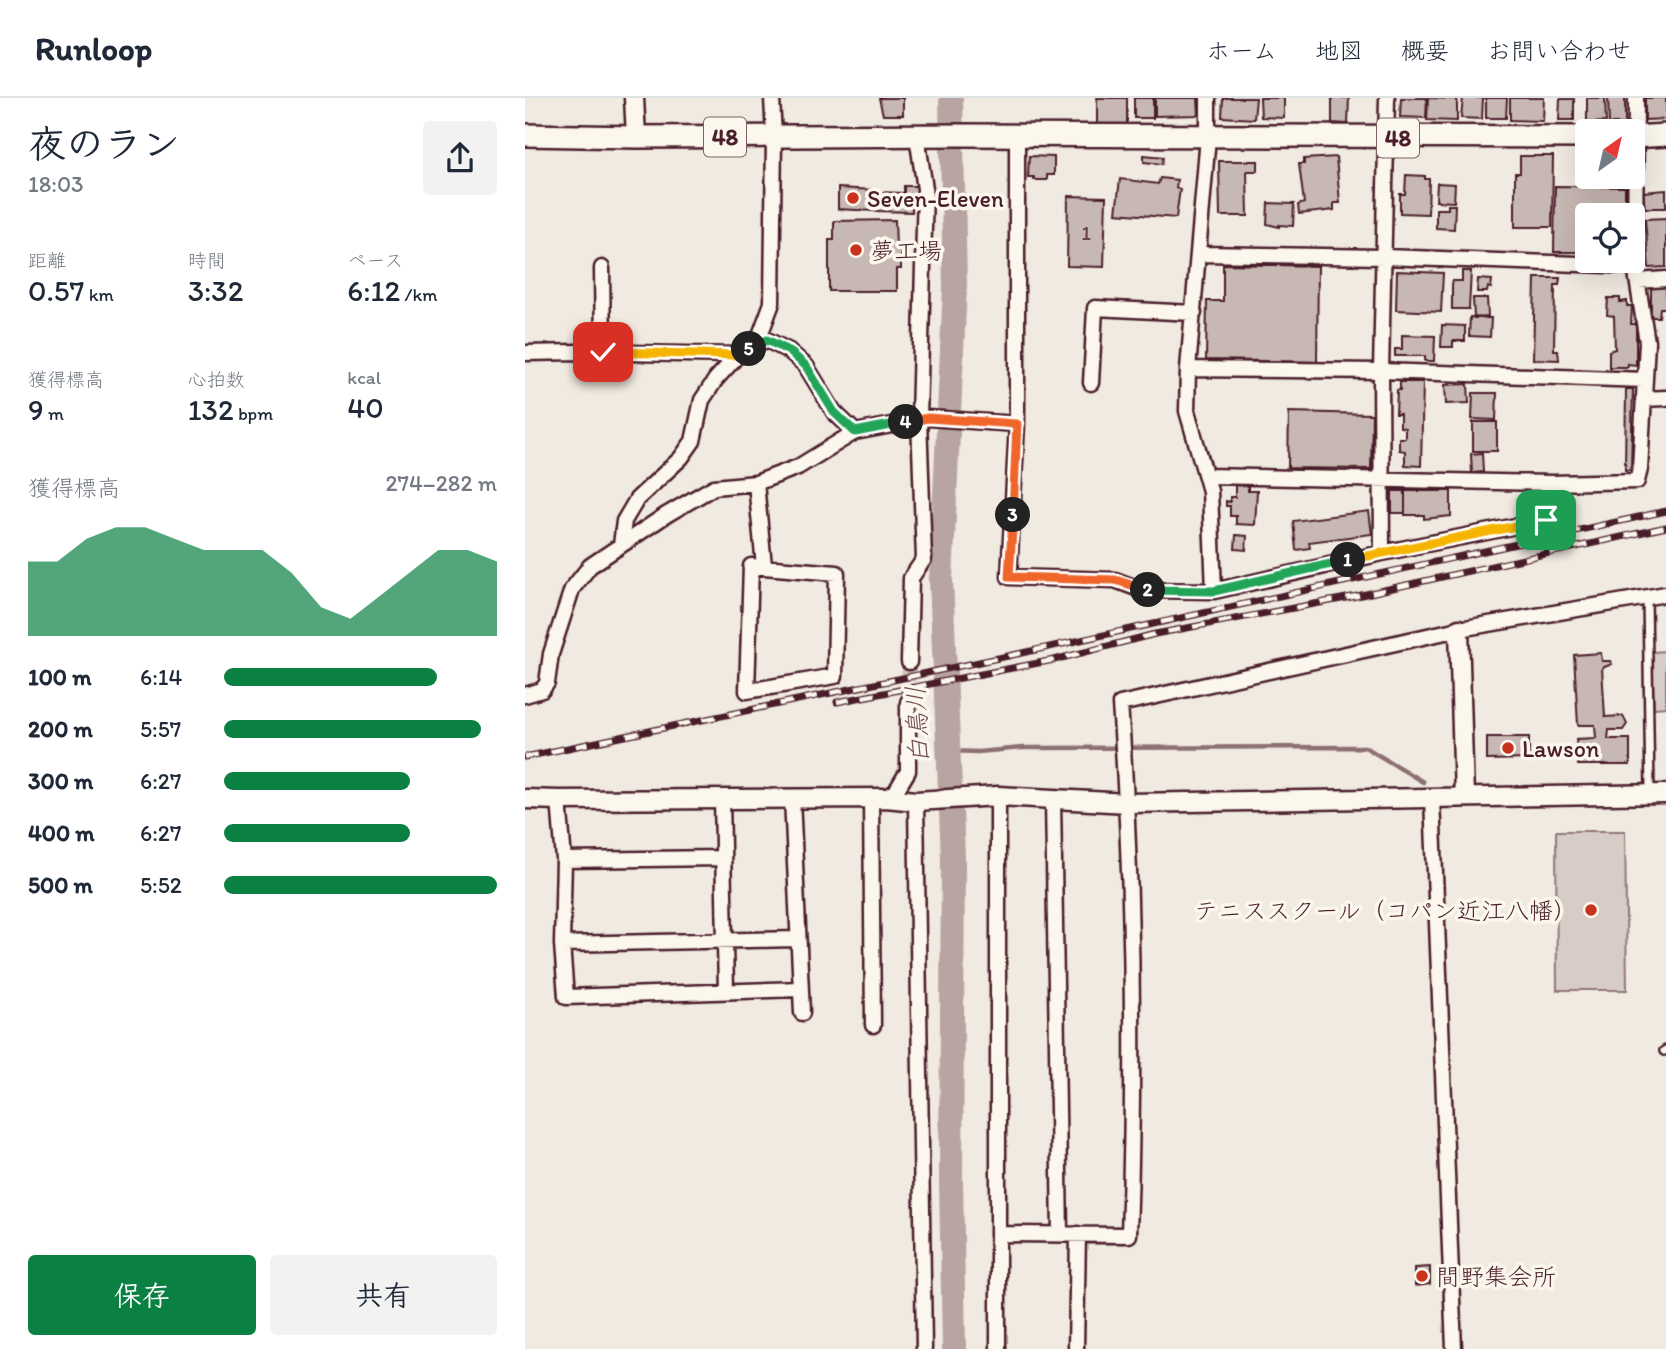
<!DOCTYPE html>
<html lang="ja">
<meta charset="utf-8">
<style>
body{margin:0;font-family:Itim,"Klee One",sans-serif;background:#f2f2f3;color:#1f2937;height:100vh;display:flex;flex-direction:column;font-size:26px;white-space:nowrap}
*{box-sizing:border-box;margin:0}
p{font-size:23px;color:#747a83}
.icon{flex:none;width:38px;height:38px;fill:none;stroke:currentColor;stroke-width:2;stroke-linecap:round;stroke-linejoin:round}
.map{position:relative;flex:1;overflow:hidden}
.sheet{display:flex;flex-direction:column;background:#fff;width:525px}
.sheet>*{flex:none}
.needle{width:46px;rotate:34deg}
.tools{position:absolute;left:1050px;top:21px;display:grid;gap:14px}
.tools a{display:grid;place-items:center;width:70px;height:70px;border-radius:7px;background:#fff;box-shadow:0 7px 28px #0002;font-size:35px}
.pin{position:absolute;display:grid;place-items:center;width:60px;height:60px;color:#fff;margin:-30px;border-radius:14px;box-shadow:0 4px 10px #0006}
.km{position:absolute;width:35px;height:35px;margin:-18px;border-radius:50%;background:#222;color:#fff;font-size:19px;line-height:35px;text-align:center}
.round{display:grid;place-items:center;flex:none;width:74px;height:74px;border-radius:7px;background:#f2f2f3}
.overview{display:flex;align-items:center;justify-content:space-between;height:119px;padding:0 28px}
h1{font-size:38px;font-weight:600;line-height:52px}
.stats{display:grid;grid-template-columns:repeat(3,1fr);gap:10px;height:119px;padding:7px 28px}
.stats div{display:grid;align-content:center}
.stats b{font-size:30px;font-weight:600}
.stats small{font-size:19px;font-weight:400}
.stats p{font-size:19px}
.chart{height:196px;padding:14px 28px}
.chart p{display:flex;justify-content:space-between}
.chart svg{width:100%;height:126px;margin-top:7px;fill:#0b8043;opacity:.7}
.action{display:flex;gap:14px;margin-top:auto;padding:14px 28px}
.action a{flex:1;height:80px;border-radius:7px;background:#0b8043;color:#fff;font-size:28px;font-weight:600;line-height:80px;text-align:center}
.action a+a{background:#f2f2f3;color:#1f2937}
ul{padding:0 28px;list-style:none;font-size:23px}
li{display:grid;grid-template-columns:112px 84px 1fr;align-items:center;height:52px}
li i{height:18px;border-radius:9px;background:#0b8043}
header{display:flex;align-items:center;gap:42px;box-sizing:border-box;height:98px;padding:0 35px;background:#fff;border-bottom:2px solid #e0e1e3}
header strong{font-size:33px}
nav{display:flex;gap:38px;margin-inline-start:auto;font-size:24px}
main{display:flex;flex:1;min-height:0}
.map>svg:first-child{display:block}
</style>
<header>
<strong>Runloop</strong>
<nav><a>ホーム</a><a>地図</a><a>概要</a><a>お問い合わせ</a></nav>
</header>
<main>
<section class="sheet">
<div class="overview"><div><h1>夜のラン</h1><p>18:03</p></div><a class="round"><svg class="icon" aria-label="share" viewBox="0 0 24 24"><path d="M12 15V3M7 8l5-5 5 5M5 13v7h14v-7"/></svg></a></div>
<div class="stats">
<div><p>距離</p><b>0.57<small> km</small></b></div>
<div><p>時間</p><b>3:32</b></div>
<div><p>ペース</p><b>6:12<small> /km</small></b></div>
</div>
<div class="stats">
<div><p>獲得標高</p><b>9<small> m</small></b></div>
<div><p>心拍数</p><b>132<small> bpm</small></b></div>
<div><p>kcal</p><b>40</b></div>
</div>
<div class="chart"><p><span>獲得標高</span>274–282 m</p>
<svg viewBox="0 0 160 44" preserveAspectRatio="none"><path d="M0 44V18L10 18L20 10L30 6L40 6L50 10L60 14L70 14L80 14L90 22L100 34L110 38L120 30L130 22L140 14L150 14L160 18V44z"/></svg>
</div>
<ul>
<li><b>100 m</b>6:14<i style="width:78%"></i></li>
<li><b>200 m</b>5:57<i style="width:94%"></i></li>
<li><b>300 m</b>6:27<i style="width:68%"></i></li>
<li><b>400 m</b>6:27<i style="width:68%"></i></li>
<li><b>500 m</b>5:52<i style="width:100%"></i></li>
</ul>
<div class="action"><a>保存</a><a>共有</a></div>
</section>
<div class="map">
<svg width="1141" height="1251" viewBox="0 0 1141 1251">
<rect width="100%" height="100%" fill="#f0eae0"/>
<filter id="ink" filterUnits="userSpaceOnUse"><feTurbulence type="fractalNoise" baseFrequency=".0143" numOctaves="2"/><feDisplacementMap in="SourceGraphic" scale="14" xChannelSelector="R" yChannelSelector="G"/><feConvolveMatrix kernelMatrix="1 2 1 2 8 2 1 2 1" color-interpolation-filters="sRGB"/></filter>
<g filter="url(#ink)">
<path fill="#d8ccc6" stroke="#917678" stroke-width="2" d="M 1141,553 L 1141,609 L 1129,610 L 1127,554 Z
M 1031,733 L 1100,733 L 1102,892 L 1032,892 Z"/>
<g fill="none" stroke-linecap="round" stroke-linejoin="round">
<path stroke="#8c6f72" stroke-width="4.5" d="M 423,653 L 453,654 L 497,650 L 840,649 L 898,684"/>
<path stroke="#b8a4a2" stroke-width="24" d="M 426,0 L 430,189 L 416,481 L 428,760 L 426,1082 L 429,1251"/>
</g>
<path fill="#c8b8b3" stroke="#4a1f2b" stroke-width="2" d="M 354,0 L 378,0 L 378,17 L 358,17 Z
M 572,0 L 602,0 L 602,26 L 572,26 Z
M 609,0 L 628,0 L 628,20 L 609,20 Z
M 630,0 L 673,0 L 674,17 L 630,18 Z
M 698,0 L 731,0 L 729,21 L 697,19 Z
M 735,0 L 759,0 L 759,20 L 736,19 Z
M 807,0 L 824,0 L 823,26 L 807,25 Z
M 876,0 L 902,0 L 901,20 L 875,19 Z
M 903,0 L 932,1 L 932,23 L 902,22 Z
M 938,0 L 958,0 L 957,21 L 936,20 Z
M 961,0 L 982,0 L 981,20 L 961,20 Z
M 985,0 L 1019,0 L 1018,23 L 985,22 Z
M 1062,0 L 1080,0 L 1081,24 L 1062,25 Z
M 1083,0 L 1100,0 L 1100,26 L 1084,26 Z
M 1120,0 L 1141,0 L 1141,21 L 1120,22 Z
M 1035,1 L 1049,1 L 1049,22 L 1034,22 Z
M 619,57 L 638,59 L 637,66 L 619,64 Z
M 504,58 L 529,59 L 529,77 L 522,77 L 522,82 L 509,82 L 509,79 L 503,79 Z
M 995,58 L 1028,58 L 1027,129 L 990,129 L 990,75 L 995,75 Z
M 811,59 L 815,105 L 809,105 L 809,112 L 774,116 L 773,107 L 779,105 L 774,66 L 779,66 L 779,61 Z
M 694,63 L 733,63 L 733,73 L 722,73 L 723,118 L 695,118 Z
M 881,77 L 900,78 L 900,81 L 904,81 L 903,116 L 875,115 L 875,96 L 880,96 Z
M 635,80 L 652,82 L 651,90 L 655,91 L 651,120 L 591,115 L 595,81 L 633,86 Z
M 912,85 L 930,86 L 929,104 L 911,103 Z
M 379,88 L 394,88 L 394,103 L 387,103 L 387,114 L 351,113 L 352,94 L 379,95 Z
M 1030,88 L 1100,89 L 1100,117 L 1062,117 L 1062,154 L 1029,154 Z
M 313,90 L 349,92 L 349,113 L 313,111 Z
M 1141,92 L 1141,110 L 1120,110 L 1118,94 Z
M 543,98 L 581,99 L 579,169 L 542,168 Z
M 743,105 L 769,106 L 768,128 L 754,127 L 754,129 L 742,126 Z
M 923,107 L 930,107 L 929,131 L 911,130 L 911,111 L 923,111 Z
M 1141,120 L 1141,169 L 1124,170 L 1120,121 Z
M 370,122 L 371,150 L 376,150 L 376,171 L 372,171 L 372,193 L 304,193 L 304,142 L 309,142 L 309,123 Z
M 698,166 L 793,168 L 792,264 L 681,262 L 682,203 L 698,203 Z
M 872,173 L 918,175 L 916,214 L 871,212 Z
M 937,173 L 946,173 L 944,211 L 927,211 L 927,183 L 937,183 Z
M 1010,180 L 1035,180 L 1034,187 L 1030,187 L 1029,252 L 1033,252 L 1034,262 L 1008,261 Z
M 953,181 L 967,182 L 966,190 L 963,189 L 962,194 L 952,194 Z
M 1126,189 L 1141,189 L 1141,210 L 1135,210 L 1134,219 L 1126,219 Z
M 948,200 L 962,200 L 963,219 L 949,220 Z
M 1083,200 L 1095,200 L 1095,204 L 1102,203 L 1102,208 L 1107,208 L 1106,226 L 1111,226 L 1111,267 L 1102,266 L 1103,269 L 1084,269 L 1084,253 L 1090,251 L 1089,218 L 1082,217 Z
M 945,219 L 966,220 L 965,239 L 944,238 Z
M 917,227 L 940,228 L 940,243 L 928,243 L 928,249 L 916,249 Z
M 877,237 L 910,238 L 909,263 L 900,263 L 900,258 L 870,258 L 870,251 L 877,251 Z
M 875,284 L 898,284 L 896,368 L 880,367 L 880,353 L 874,352 L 874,340 L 880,340 L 880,330 L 875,329 L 875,316 L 871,316 L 872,292 L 875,292 Z
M 943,286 L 944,305 L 921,306 L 920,287 Z
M 1101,291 L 1108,291 L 1106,372 L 1100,372 Z
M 948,295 L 972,295 L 971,322 L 947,321 Z
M 764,314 L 847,316 L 846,371 L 763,370 Z
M 948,324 L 972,324 L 972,353 L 948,353 Z
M 957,355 L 958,374 L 947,375 L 946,356 Z
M 710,387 L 723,388 L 723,393 L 732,393 L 730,427 L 711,426 L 711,418 L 705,418 L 705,408 L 701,408 L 701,403 L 705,404 L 705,399 L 710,399 Z
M 867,393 L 880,393 L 880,415 L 867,415 Z
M 880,393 L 926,393 L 926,418 L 899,421 L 899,417 L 880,417 Z
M 844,413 L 847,436 L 784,444 L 785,450 L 771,452 L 768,423 Z
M 711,437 L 722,438 L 721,452 L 710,451 Z
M 1076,555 L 1077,563 L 1085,563 L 1087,566 L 1077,570 L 1080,619 L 1098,618 L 1102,626 L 1098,632 L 1084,632 L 1083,641 L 1105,641 L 1105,667 L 1053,667 L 1051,641 L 1071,640 L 1070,627 L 1053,627 L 1049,557 Z
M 962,639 L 1004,639 L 1004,661 L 962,662 Z
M 905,1169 L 905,1186 L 890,1188 L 890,1170 Z"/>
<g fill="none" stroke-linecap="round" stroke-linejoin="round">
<path stroke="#cfc1bc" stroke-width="14" stroke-dasharray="14 7" stroke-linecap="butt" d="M 383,604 L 384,564"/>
<g stroke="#4a1f2b" stroke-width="12">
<path id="service" d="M 1122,499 L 1125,694
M 1139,953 L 1141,952"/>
</g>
<g stroke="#4a1f2b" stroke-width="19">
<path id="minor" d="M 683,0 L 683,39 L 663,271 L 662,313 L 685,393 L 689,493
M 492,39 L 492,326 L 484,479 L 590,482 L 617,492 L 689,493 L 857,455 L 1021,422 L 1027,385
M 674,156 L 859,159 L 1110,168
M 77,170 L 78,254
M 1113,183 L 1141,181
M 231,248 L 247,205 L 249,39 L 247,0
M 0,255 L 53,254 L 213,257 L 242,242 L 264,253 L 281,268 L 309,314 L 330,334 L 403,320 L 492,326
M 663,271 L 856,273 L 1120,282
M 566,285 L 570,210 L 669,215
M 1118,301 L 1141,300
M 681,378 L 1027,385 L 1112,383 L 1115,371 L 1122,244 L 1110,168 L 1111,0
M 231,385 L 239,468
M 96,447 L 99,423 L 112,401 L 156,360 L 168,343 L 177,302 L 191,281 L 213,257
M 857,455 L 856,273 L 862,0
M 226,468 L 312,475 L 310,578 L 222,593 Z
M 384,564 L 386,480 L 399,461 L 394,321 L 400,91 L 392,38
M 0,597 L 17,592 L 22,585 L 26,556 L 47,491 L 65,468 L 141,417 L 189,389 L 231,385 L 273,369 L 330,334
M 197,700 L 201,893
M 267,700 L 277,915
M 361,700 L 371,693 L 383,673 L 383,604
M 907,700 L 929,1251
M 346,701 L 348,927
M 528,701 L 535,1136
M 34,702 L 39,762 L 37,846 L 41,899 L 275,891
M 391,703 L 399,1251
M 39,762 L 198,760
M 37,846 L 272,841
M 473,1136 L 604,1137 C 610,960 608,783 595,606 L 934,531 L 1141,496
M 473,1251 L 473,698
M 551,1251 L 553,1136"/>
</g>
<g stroke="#4a1f2b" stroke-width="23">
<path id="tertiary" d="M 109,0 L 111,39
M 934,531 L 939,699
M 0,701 L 34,702 L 361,700 L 391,703 L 473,698 L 603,705 L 1141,696"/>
</g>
<g stroke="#4a1f2b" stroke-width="26">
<path id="primary" d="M 0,37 L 111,39 L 435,37 L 1062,39
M 1108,39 L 1141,37"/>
</g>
<use href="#service" stroke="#fbf7ec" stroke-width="7"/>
<use href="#minor" stroke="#fbf7ec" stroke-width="14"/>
<use href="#tertiary" stroke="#fbf7ec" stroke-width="18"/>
<use href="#primary" stroke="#fbf7ec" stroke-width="21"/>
<g stroke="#4a1f2b" stroke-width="7">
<path id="rail" d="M 312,604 L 529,562 L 630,536 L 832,498 L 1141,429
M 0,659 L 483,558 L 1141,413"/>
</g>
<use href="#rail" stroke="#fbf7ec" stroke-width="4.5" stroke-dasharray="13" stroke-linecap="butt"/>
</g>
</g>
<g fill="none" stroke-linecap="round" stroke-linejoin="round" filter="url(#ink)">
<g stroke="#fff" stroke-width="14">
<path id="split-1" d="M 823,462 L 1021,422"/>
</g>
<g stroke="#fff" stroke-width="14">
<path id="split-2" d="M 623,492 L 689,493 L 823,462"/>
</g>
<g stroke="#fff" stroke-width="14">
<path id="split-3" d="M 488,417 L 484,479 L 590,482 L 623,492"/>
</g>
<g stroke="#fff" stroke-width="14">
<path id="split-4" d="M 381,324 L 403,320 L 492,326 L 488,417"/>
</g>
<g stroke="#fff" stroke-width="14">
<path id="split-5" d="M 224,251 L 242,242 L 264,253 L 281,268 L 309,314 L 330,334 L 381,324"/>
</g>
<g stroke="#fff" stroke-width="14">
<path id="split-6" d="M 78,254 L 213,257 L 224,251"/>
</g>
<use href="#split-1" stroke="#f5b400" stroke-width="9"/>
<use href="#split-2" stroke="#22a559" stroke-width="9"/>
<use href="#split-3" stroke="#f0652b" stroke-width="9"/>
<use href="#split-4" stroke="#f0652b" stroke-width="9"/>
<use href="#split-5" stroke="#22a559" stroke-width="9"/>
<use href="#split-6" stroke="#f5b400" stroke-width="9"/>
</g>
<g fill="#c8321e" stroke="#fbf7ec" stroke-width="2.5">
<circle cx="328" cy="100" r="7"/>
<circle cx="331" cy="152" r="7"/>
<circle cx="983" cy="650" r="7"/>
<circle cx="1066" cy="812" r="7"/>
<circle cx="897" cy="1178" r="7"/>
</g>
<g text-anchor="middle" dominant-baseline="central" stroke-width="7" stroke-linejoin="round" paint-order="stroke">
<g font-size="21" fill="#6a454d">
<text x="561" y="134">1</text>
</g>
<g fill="#fbf7ec" stroke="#7f6065" stroke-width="2">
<rect x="179" y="19.5" width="42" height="39" rx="5"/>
<rect x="852" y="20.5" width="42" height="39" rx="5"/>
</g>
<g font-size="23" font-weight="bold" fill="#4a1f2b">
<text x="200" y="39">48</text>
<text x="873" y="40">48</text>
</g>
<g font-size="24" fill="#4a1f2b" stroke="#fbf7ec" text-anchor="start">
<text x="342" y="100">Seven-Eleven</text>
<text x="345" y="152">夢工場</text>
<text x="997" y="650">Lawson</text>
<text x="1052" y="812" text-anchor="end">テニススクール（コパン近江八幡）</text>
<text x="911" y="1178">間野集会所</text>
</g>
<g font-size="26" font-style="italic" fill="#704e55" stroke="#fbf7ec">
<text transform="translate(392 627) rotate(-93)">白鳥川</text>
</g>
</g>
</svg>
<div class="tools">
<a><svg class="needle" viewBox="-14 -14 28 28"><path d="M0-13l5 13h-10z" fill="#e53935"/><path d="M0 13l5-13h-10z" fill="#747a83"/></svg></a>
<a><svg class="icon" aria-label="locate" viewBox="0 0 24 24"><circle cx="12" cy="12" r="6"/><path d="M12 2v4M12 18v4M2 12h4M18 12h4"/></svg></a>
</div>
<div class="pin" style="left:1021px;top:422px;background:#1e9e55"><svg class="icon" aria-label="arrive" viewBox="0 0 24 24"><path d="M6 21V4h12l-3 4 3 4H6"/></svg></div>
<div class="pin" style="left:78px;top:254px;background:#d93025"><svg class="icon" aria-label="check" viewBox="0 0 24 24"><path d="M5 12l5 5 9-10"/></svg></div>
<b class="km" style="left:823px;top:462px">1</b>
<b class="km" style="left:623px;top:492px">2</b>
<b class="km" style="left:488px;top:417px">3</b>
<b class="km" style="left:381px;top:324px">4</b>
<b class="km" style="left:224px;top:251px">5</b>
</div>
</main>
